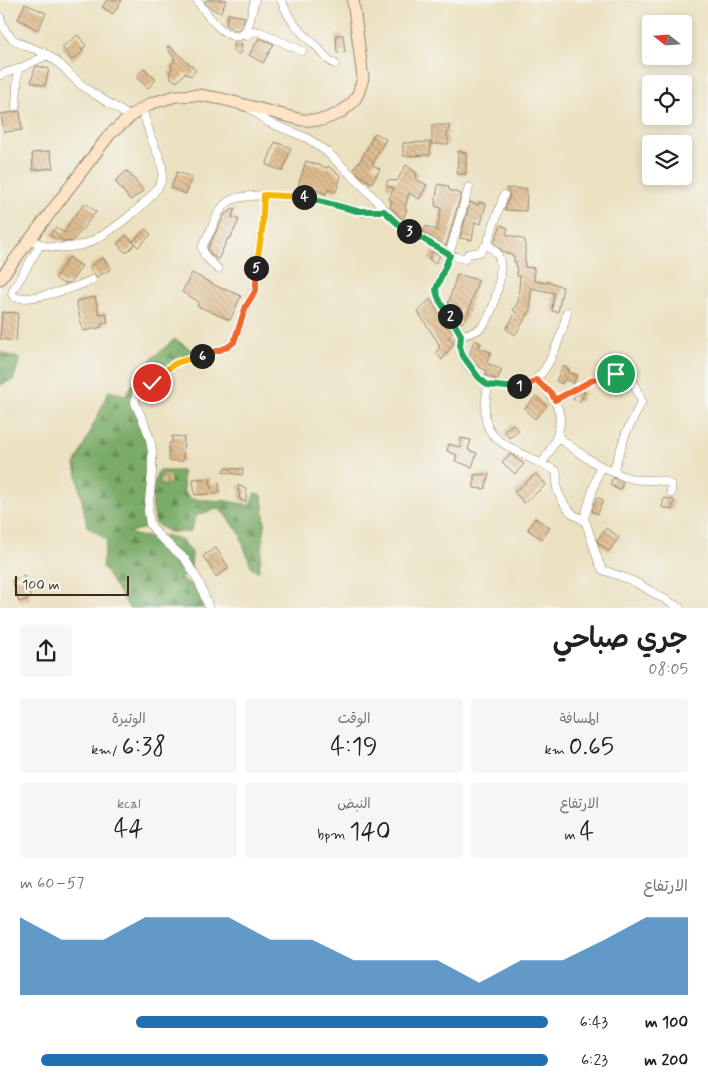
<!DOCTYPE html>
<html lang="ar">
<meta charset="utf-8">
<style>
body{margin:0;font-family:Mynerve,"Playpen Sans Arabic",sans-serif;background:#f6f6f6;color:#222;direction:rtl;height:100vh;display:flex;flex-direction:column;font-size:19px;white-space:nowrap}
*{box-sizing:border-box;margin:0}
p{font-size:16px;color:#767676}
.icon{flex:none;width:28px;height:28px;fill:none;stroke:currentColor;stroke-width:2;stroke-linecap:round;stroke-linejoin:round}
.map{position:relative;height:608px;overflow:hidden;direction:ltr}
.sheet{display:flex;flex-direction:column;background:#fff;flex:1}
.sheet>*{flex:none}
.needle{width:32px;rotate:287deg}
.fabs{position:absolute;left:642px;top:15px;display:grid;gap:10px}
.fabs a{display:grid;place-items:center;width:50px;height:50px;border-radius:5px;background:#fff;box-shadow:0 2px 8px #0003;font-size:25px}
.scale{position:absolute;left:15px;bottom:12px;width:114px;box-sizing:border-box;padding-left:5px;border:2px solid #3b2a1e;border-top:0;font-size:14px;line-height:18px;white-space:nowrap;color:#3b2a1e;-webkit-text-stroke:4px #f6f6f2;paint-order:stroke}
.pin{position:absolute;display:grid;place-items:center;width:42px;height:42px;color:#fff;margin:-21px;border:2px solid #fff;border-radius:50%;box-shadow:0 1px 5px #0007}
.km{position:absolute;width:25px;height:25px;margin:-12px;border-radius:50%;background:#222;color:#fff;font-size:14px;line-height:25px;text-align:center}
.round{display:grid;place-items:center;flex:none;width:52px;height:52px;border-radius:5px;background:#f6f6f6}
.overview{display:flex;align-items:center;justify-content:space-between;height:85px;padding:0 20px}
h1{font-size:28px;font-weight:600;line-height:38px}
.figures{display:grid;grid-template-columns:repeat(3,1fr);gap:8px;height:85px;padding:5px 20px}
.figures div{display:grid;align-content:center;border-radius:5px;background:#f6f6f6;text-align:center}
.figures b{font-size:25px;font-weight:600}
.figures small{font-size:14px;font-weight:400}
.figures p{font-size:14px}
.chart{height:140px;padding:10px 20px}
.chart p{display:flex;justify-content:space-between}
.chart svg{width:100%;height:90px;margin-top:5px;fill:#1f6fb2;opacity:.7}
ul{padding:0 20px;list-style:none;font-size:16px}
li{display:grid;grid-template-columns:80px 60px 1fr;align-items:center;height:38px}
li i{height:12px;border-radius:6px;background:#1f6fb2}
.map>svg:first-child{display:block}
</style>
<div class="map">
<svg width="708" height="608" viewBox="0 0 708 608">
<defs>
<pattern id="forest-firs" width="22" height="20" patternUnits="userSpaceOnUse" patternTransform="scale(1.25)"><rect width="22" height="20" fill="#7aac67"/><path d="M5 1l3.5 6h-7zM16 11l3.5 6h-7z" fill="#658c54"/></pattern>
<pattern id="building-back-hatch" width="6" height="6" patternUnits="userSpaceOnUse" patternTransform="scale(1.25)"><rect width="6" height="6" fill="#e1bd90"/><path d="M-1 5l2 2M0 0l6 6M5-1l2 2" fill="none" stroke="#b89a75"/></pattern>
</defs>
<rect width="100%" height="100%" fill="#f6f6f2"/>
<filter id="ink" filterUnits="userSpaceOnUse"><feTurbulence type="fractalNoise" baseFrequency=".02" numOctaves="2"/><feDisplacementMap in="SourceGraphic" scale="10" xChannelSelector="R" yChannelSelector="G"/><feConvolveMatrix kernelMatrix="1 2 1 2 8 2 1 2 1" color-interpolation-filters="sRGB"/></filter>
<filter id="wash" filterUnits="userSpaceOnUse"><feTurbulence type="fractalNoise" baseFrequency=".0096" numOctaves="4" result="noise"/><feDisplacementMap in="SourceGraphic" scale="20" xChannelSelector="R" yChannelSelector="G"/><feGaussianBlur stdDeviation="1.12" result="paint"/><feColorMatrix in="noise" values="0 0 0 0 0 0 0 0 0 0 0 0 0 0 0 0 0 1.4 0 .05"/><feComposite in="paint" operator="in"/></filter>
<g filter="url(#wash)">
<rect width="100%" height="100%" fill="#ebe1c0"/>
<path fill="url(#forest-firs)" stroke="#5a6b42" d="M 175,339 L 193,351 L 171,363 L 153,381 L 138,389 L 136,408 L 150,451 L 146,528 L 129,532 C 146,543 163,530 181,540 C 185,543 188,549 192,552 L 191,573 L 179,579 L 200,588 L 206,608 L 129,608 L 102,566 L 107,540 L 87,526 L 75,465 L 109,391 L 125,395 L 150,360 Z
M 0,352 L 20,359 L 13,380 L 0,385 Z
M 158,471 L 182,471 L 184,492 L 191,499 L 226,501 L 250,505 L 255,493 L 262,495 L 265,524 L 259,571 L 252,569 L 239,532 L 219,508 L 197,515 L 190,532 L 169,532 L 156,524 C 151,505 151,490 158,471 Z"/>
<g id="blocks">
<path fill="url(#building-back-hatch)" d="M 107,0 L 122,0 L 113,14 L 102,7 Z
M 207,0 L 227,0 L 220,13 L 209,7 L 205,2 Z
M 25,4 L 46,13 L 38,30 L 18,19 Z
M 228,14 L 245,17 L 241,27 L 238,30 L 234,30 L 226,25 Z
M 78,35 L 86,46 L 82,49 L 83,52 L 72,60 L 62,47 Z
M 336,35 L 343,35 L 345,52 L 337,53 Z
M 259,38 L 274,44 L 263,63 L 249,55 Z
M 235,43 L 242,44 L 240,54 L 233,52 Z
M 169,46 L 196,70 L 191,76 L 185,73 L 177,82 L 171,78 L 169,73 L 172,69 L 171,66 L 175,60 L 167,47 Z
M 37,66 L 49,69 L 45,86 L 31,82 L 35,68 Z
M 144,68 L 156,80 L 148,88 L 136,77 Z
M 20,111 L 22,130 L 4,132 L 1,114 Z
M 432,125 L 449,125 L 447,136 L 449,144 L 432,144 Z
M 375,133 L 386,139 L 372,165 L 380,169 L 372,183 L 362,177 L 354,169 L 358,162 L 359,163 Z
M 275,142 L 291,148 L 283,171 L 266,165 Z
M 431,142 L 430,155 L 403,156 L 403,143 Z
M 50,151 L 53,168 L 33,170 L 32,153 Z
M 458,151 L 466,153 L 466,174 L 457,174 Z
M 306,161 L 327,168 L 328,166 L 341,176 L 336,192 L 328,189 L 326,194 L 312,188 L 312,190 L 298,186 Z
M 406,165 L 417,173 L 416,179 L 427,185 L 419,199 L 409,193 L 405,208 L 407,209 L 403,220 L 390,207 L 392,201 L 389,199 L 394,188 L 388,187 L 386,184 L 388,180 L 397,181 Z
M 127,171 L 144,191 L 130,200 L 115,181 Z
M 177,172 L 192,177 L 186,194 L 171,188 Z
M 438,184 L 448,186 L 449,190 L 461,194 L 446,246 L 423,232 L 426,226 L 437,231 L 441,208 L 435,206 Z
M 506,188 L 527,189 L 526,211 L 505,210 L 510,194 Z
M 470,202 L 478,205 L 479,202 L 486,204 L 481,224 L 475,222 L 472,240 L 460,238 Z
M 85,203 L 96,212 L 73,241 L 64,242 L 58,238 L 57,240 L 50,235 L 56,227 L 64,233 L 69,226 L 69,223 Z
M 235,208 L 232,217 L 239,220 L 230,239 L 228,238 L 218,260 L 210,253 L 208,248 L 225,214 Z
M 501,225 L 508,228 L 506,234 L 525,240 L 525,267 L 534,268 L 534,281 L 547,283 L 547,281 L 563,287 L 558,312 L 552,311 L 554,293 L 531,288 L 530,311 L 515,335 L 506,329 L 516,312 L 513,310 L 518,302 L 520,276 L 517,276 L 516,262 L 514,262 L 514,256 L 502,251 L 494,242 Z
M 146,229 L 151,235 L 138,247 L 133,241 Z
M 126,235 L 135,244 L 126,253 L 117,244 Z
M 432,251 L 440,256 L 435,264 L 429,259 Z
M 69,257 L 82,266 L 71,282 L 64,284 L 55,278 Z
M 103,258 L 111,269 L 97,277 L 89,267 Z
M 192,273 L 224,290 L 225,289 L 241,296 L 230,320 L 197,306 L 198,301 L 182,292 Z
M 457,274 L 478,280 L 467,317 L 462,323 L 457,316 L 463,309 L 448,304 Z
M 95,297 L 99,314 L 106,313 L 108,323 L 101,324 L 102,327 L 83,331 L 76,301 Z
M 430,299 L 447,327 L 449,325 L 453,332 L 448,338 L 454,343 L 442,360 L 436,352 L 440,347 L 438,346 L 439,344 L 418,312 Z
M 2,312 L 18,313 L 16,341 L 0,339 Z
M 474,340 L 480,343 L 479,348 L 491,352 L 487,363 L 502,370 L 497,380 L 485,375 L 487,371 L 474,364 L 469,357 Z
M 563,366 L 569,369 L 568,372 L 577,375 L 573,384 L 565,379 L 562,384 L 556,381 Z
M 585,391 L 580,402 L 573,399 L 574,396 Z
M 536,396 L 547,406 L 535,419 L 524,409 Z
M 513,424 L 519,431 L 509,438 L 504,431 Z
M 172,436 L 184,437 L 183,461 L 169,461 L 169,443 L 172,443 Z
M 461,438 L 471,440 L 468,450 L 477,453 L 472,467 L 455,461 L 457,455 L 447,451 L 449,444 L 461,448 Z
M 510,454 L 524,464 L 515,474 L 502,462 Z
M 224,468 L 243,469 L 242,475 L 223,472 Z
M 489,474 L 485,489 L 474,488 L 474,475 Z
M 536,474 L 546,485 L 524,503 L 514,492 Z
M 161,476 L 170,476 L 170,484 L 161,484 Z
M 210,478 L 211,489 L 219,482 L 220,493 L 195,495 L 193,479 Z
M 613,478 L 623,482 L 620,490 L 610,485 Z
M 238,485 L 246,489 L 246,502 L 240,500 Z
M 597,497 L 603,500 L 598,514 L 592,511 Z
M 664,498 L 674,500 L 672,510 L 662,507 Z
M 535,518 L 550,528 L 542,539 L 528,530 Z
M 606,528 L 619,537 L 609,551 L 599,544 L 597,540 Z
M 216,548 L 229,568 L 216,577 L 203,556 Z
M 24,576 L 31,598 L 19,602 L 12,580 Z"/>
</g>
</g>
<g filter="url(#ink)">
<use href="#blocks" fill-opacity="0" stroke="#93866f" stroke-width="1"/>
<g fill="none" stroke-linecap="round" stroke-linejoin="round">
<g stroke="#93866f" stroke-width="9">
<path id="minor" d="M 197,0 C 204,11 232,52 246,30 C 251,22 252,9 255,0
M 281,0 C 291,24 300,31 318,48 C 326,56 324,58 335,64
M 0,17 C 9,51 32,42 52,58 C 64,66 72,78 84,87 C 98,97 114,106 129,116
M 242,34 L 246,36 L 254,31 L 260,32 L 302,51
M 0,75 L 18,69
M 16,106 L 18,69 L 48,55
M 249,108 L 268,122 L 307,138 L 327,152 L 361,184 L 397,223 L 449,255 L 465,259 L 468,254 L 480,252 L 487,244
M 469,187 L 449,255 L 436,289 C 437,306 455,317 460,333 C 462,340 458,347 462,355 C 475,379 486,388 514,387 C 521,386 529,386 535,380 C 551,367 563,331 567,312
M 30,239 C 45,249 64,249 82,245 C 102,240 157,199 162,178 C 165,164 156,151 151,138 C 148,128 145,118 142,109
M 40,245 L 13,290 L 12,294 L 14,297 C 31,302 75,288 92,280
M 218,269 L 205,256 L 202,248 C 204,241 208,236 211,230 C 224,196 230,198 264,195
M 461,335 C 469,334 480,331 485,323 C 494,311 505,269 498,255 C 495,250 490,247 487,244 L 504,195
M 536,380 C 569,408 565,430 542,463
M 488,385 C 486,399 482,418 490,431 C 500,447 539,461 556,471 C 559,478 554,486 559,494 C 562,501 568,510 573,514 C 578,518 583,518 586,523 L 599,563 L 603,570 L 633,581 L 680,608
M 555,401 C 572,391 612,364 630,376 L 642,401 L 626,433 L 613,472
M 557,436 C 581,455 603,471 633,479 C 645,482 661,477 671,485 L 671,493
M 584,519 L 600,467
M 209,608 L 199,582 L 185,559 L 158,535 L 150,524 L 148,511 L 152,473 L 152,451 L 150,439 L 145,425 L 135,403 L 136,394 C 142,385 152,385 160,379 C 166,375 168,368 175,364 L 228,347 L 236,338 L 246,306 L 256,288 L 256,269 L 263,219 L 264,195 L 314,199 L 362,212 L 384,211"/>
</g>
<g stroke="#93866f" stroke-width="13">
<path id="secondary" d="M 0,279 L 110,134 L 135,113 L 152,103 L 176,96 L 199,95 L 222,99 L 302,120 L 322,120 L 340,113 L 353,102 L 358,94 L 363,78 L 353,0"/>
</g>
<use href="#minor" stroke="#fff" stroke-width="8"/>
<use href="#secondary" stroke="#fee4c6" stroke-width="11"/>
</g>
</g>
<g fill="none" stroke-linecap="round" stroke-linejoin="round" filter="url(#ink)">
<g stroke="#fff" stroke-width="10">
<path id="split-1" d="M 519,386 L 530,384 L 536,380 L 551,393 L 555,400 L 593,380 L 616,374"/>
</g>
<g stroke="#fff" stroke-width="10">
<path id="split-2" d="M 450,316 L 461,335 L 460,347 L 463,356 L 479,378 L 488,385 L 506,387 L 519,386"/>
</g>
<g stroke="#fff" stroke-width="10">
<path id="split-3" d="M 409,231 L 450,255 L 436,289 C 437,299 444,308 450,316"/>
</g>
<g stroke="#fff" stroke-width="10">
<path id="split-4" d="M 304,197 L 357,211 L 384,211 L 397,223 L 409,231"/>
</g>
<g stroke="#fff" stroke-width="10">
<path id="split-5" d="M 256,268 L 262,231 L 264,195 L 304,197"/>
</g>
<g stroke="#fff" stroke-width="10">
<path id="split-6" d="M 202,356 L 228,347 L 234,342 L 246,306 L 256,290 L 256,268"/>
</g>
<g stroke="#fff" stroke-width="10">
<path id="split-7" d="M 152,383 C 164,378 162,374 170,367 C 178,360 192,359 202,356"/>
</g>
<use href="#split-1" stroke="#f0652b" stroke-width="6"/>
<use href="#split-2" stroke="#22a559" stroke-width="6"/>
<use href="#split-3" stroke="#22a559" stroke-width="6"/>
<use href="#split-4" stroke="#22a559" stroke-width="6"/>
<use href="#split-5" stroke="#f5b400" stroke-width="6"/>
<use href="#split-6" stroke="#f0652b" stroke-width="6"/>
<use href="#split-7" stroke="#f5b400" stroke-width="6"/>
</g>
</svg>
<div class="fabs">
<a><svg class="needle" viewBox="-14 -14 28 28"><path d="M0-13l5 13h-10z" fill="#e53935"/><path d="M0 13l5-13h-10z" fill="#767676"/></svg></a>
<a><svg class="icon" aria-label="locate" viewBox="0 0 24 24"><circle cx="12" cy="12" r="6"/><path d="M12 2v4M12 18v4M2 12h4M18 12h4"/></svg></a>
<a><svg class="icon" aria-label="layers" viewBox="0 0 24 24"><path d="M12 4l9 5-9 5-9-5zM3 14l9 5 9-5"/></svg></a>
</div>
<div class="scale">100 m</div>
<div class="pin" style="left:616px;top:374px;background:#1e9e55"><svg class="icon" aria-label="arrive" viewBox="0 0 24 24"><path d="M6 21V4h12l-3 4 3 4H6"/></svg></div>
<div class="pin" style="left:152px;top:383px;background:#d93025"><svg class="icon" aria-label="check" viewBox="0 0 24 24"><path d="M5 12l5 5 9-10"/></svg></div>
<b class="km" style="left:519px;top:386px">1</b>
<b class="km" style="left:450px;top:316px">2</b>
<b class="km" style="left:409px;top:231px">3</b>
<b class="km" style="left:304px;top:197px">4</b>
<b class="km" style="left:256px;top:268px">5</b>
<b class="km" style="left:202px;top:356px">6</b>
</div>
<section class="sheet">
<div class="overview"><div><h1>جري صباحي</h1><p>08:05</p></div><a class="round"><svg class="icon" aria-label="share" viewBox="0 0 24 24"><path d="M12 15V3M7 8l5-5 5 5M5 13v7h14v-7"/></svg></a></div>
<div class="figures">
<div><p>المسافة</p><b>0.65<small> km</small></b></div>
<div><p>الوقت</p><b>4:19</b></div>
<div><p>الوتيرة</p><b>6:38<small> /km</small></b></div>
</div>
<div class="figures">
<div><p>الارتفاع</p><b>4<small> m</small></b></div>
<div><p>النبض</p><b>140<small> bpm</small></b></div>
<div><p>kcal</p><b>44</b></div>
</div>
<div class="chart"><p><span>الارتفاع</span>57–60 m</p>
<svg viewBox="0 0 160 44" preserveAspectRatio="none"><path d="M0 44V6L10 17L20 17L30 6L40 6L50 6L60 17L70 17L80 27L90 27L100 27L110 38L120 27L130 27L140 17L150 6L160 6V44z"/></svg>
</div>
<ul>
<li><b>100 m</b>6:43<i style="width:78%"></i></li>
<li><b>200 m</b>6:23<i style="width:96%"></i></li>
</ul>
</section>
